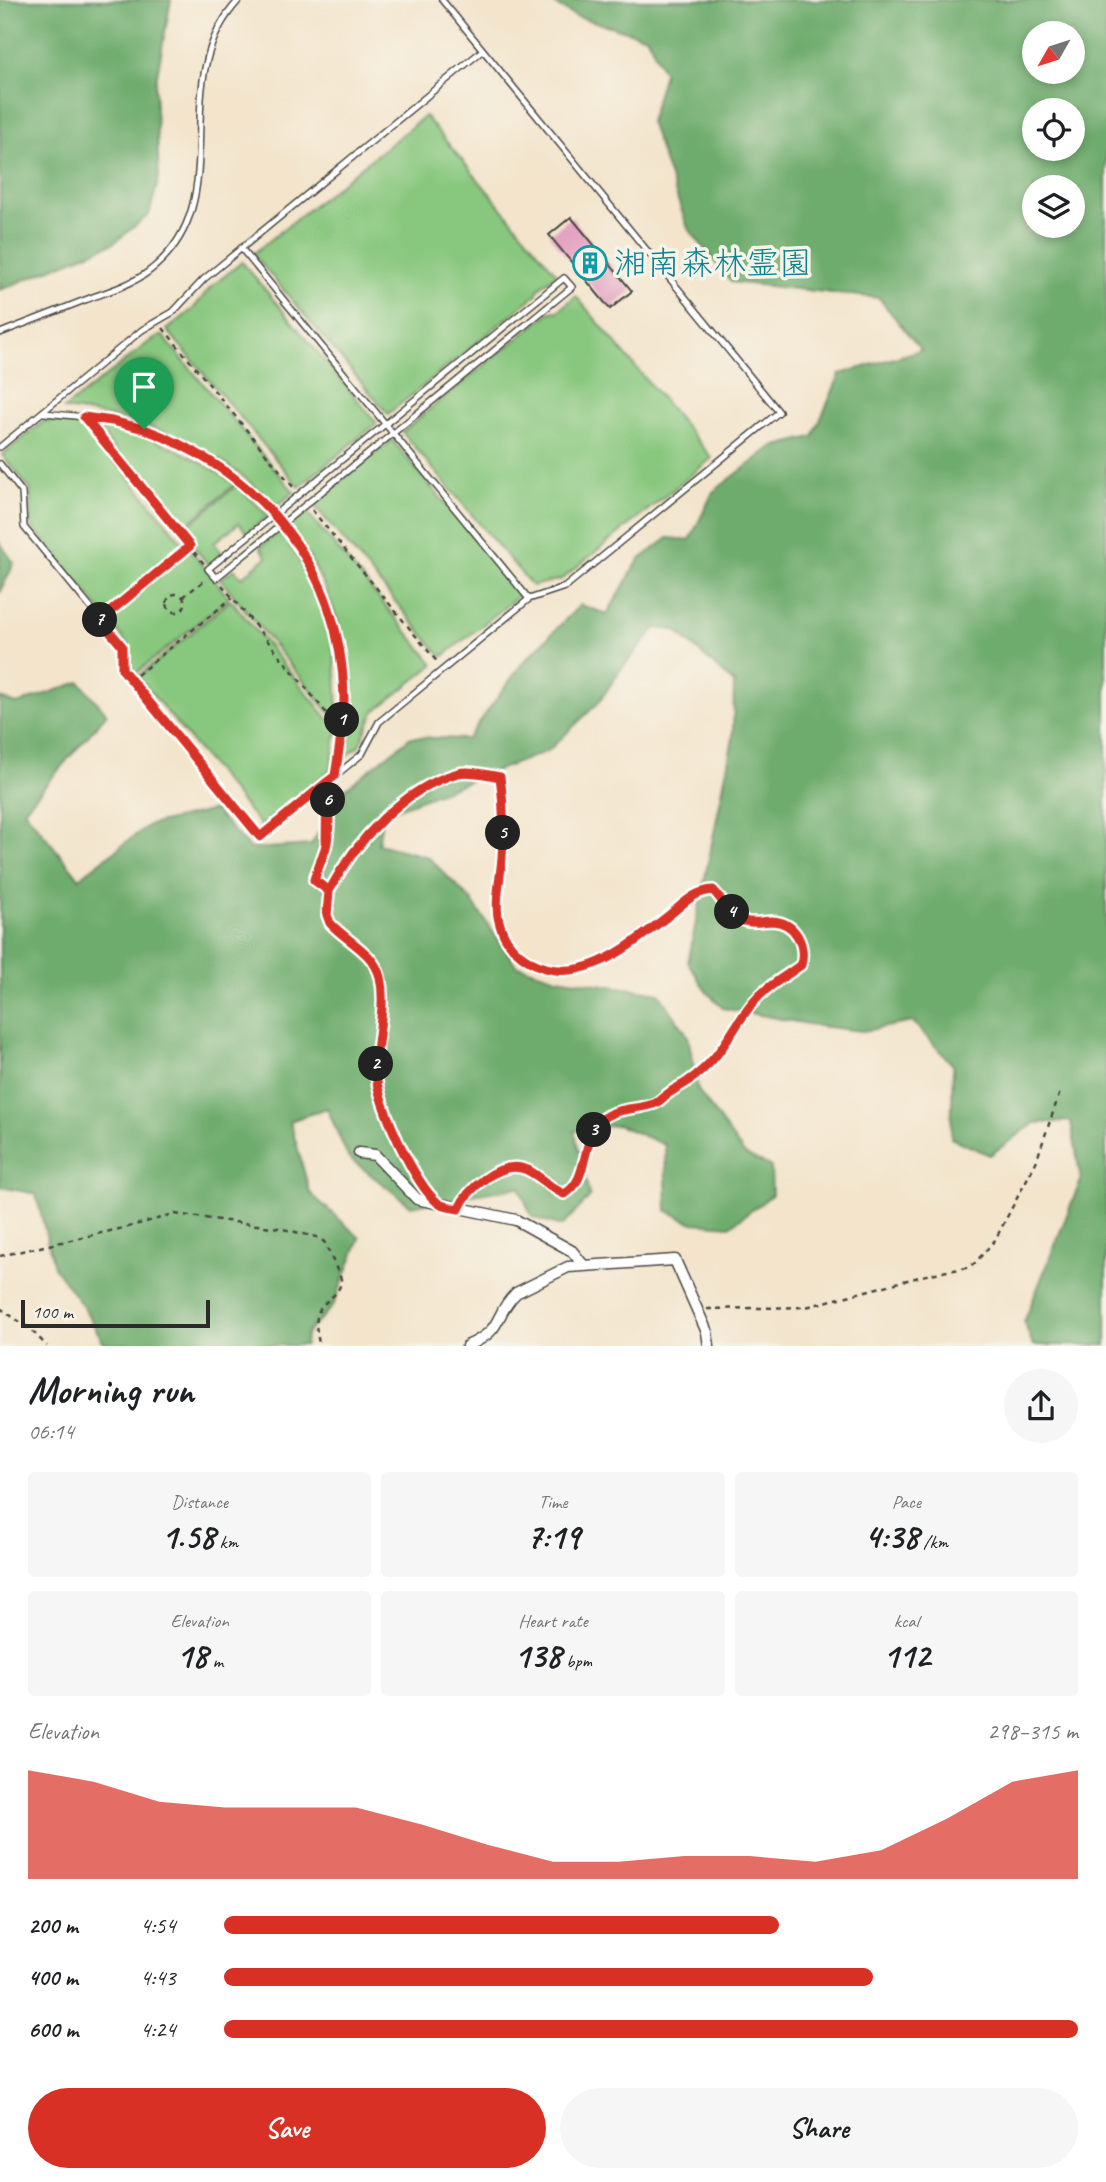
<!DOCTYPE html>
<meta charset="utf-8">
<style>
body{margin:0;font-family:Caveat,"Klee One",sans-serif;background:#f6f6f6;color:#202124;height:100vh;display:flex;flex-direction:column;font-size:26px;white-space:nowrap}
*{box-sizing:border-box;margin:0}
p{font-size:23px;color:#757577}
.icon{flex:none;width:38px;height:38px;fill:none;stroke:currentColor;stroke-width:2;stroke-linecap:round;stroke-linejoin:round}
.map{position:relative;height:1346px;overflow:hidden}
.side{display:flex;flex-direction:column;background:#fff;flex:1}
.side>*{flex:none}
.needle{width:46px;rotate:231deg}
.tools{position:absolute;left:1022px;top:21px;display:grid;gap:14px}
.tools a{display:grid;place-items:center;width:63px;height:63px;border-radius:50%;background:#fff;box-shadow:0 4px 10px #0003;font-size:35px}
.scale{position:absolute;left:21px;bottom:18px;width:189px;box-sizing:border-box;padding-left:7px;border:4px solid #2b2b2b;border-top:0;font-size:19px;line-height:24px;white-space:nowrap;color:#2b2b2b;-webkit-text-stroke:5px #f7f3e8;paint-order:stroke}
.pin{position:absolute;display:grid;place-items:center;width:60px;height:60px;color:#fff;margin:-72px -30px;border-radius:50% 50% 50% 0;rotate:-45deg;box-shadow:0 0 7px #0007}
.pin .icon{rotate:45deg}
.km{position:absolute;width:35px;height:35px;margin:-18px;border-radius:50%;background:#222;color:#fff;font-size:19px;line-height:35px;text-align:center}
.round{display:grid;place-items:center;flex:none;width:74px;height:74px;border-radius:37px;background:#f6f6f6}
.summary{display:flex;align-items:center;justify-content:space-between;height:119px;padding:0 28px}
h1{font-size:38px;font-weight:800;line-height:52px}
.metrics{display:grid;grid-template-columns:repeat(3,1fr);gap:10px;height:119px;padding:7px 28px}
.metrics div{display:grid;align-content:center;border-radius:7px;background:#f6f6f6;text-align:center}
.metrics b{font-size:35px;font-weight:800}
.metrics small{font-size:19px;font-weight:400}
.metrics p{font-size:19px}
.chart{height:196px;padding:14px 28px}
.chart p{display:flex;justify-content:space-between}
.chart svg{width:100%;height:126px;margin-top:7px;fill:#d93025;opacity:.7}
.button{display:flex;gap:14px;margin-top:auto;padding:14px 28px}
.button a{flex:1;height:80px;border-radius:42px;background:#d93025;color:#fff;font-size:28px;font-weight:800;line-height:80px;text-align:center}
.button a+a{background:#f6f6f6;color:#202124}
ul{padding:0 28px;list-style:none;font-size:23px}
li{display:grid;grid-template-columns:112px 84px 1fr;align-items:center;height:52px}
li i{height:18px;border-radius:9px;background:#d93025}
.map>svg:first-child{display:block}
</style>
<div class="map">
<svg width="1106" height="1346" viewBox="0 0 1106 1346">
<rect width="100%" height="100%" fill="#f7f3e8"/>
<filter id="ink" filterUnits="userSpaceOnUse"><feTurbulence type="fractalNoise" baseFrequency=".0143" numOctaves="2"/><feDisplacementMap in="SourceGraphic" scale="14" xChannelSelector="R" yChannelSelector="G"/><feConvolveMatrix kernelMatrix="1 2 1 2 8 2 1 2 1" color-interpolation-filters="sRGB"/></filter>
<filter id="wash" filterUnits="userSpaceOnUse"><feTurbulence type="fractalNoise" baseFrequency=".00686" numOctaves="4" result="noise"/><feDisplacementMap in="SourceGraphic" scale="28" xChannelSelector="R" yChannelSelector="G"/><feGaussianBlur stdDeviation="1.57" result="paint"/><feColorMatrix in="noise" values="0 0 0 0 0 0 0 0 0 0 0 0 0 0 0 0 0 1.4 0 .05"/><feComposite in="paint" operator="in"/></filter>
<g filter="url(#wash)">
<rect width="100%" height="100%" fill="#f3e4cb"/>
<path fill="#88c77e" stroke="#5a7954" stroke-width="2" d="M 425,116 L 557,274 L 539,288 L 536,295 L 388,414 L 253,254 Z
M 242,262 L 377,423 L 299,487 L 167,330 L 193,309 L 211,287 Z
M 576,296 L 712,458 L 562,579 L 532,586 L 402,432 L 550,312 L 558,311 Z
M 162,335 L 294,492 L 276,507 C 215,443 150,420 64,409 L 149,342 Z
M 44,421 L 84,422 L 186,547 L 104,614 L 30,524 L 31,490 L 2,455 Z
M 94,424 C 147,432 191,453 235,484 L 180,530 Z
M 392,440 L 521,594 L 442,657 L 313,504 Z
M 237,485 L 268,516 L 247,533 L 239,523 L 214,543 L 223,554 L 209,565 L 181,532 Z
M 305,510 L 434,664 L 374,712 L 359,746 L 346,756 C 354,656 344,607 288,524 Z
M 280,531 C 325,595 340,644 337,722 L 220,579 L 234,569 L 242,577 L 267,557 L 260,547 Z
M 190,549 L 229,598 L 135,674 L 129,667 L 130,647 L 106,617 Z
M 231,600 L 337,730 L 331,769 L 261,826 L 138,677 Z"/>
<path fill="#6eac6d" stroke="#4c6c4c" stroke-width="2" fill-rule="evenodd" d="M 0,0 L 171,0 L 155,86 L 159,178 L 149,215 L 114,243 L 0,290 Z
M 548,0 L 1106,0 L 1106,1345 L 1033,1345 L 1024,1322 L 1081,1180 L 1071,1121 L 1035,1123 L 990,1155 L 951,1138 L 953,1065 L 913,1022 L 863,1031 L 818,1026 L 723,1008 L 706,991 L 688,962 L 733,738 L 734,683 L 675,630 L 656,628 L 621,669 L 599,702 L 548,751 L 383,814 L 378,844 L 428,857 L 471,900 L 516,965 L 557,978 L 659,993 L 688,1036 L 698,1090 L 745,1155 L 771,1167 L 772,1195 L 730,1226 L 693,1223 L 667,1211 L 665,1145 L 618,1125 L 574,1131 L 590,1197 L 562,1226 L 532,1217 L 519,1187 L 411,1206 L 348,1157 L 327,1108 L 290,1121 L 310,1193 L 360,1238 L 333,1306 L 306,1334 L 305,1345 L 170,1346 L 167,1343 L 105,1345 L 84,1308 L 54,1267 L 36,1194 L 0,1187 L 0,698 L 17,704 L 80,682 L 107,714 L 24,810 L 79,878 L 149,825 L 214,810 L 250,849 L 311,845 L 344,790 L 411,737 L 467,739 L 522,664 L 580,605 L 607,614 L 639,560 L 668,538 L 690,540 L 713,492 L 772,447 L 813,437 L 840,374 L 921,350 L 879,298 L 731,282 L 688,228 L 650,122 L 664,73 L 647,37 L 575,16 ZM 1034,33 L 1073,33 L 1073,72 L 1034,72 ZM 1034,110 L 1073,110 L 1073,149 L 1034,149 ZM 1034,187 L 1073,187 L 1073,226 L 1034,226 Z
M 0,543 L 14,563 L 0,593 Z"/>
<g id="blocks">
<path fill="#e096bb" d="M 571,217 L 632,291 L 610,309 L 549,235 Z"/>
</g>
</g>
<g filter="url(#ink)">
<use href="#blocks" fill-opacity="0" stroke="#494743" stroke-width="2"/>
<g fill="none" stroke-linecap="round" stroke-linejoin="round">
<g stroke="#494743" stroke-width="8">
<path id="service" d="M 241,248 L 529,599
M 564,278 L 572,287 L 216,578 L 208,569 Z
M 0,333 C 28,322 56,311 85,300 C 106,292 129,286 148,272 C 242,201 161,84 239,0
M 43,413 C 76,416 110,419 143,429 C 260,463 341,576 343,697 C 344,723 339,750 335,776
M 0,447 L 142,330 L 173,312 L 204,279 L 483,50
M 0,464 L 22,492 L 24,527 L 122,646 L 122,669 L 260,837 L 362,754 L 379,722 L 529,599 L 565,587 L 779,412 L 442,0
M 327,782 L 326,846 L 314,880 L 329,891"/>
</g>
<g stroke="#494743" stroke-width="13">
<path id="minor" d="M 359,1153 L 375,1155 L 417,1199 L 516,1220 L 572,1251 L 584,1266
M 467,1346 C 506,1328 492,1317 516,1293 L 568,1267 L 675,1260 L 707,1332 L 709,1346"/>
</g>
<path stroke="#494743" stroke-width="2.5" stroke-dasharray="5 5" stroke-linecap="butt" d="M 163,328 L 294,488
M 93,428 L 204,564
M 312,510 L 439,664
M 222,585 L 333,721
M167 603a9 9 0 1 1 18 0a9 9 0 1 1-18 0Z
M 183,597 L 205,580
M 106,615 L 190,546
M 137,675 L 232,598
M 333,883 C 360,836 404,789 458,773 C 471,769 487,775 501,777 C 504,804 504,831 502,857 C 501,875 494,905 499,921 C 503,939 516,953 531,962 C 580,989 632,945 669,916 C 685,903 692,892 713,890 C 722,899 731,918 744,921 C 753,924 763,921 772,921 C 796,922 806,945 801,965 C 783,978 765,987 751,1005 C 727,1036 722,1058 687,1082 C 678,1087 664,1099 656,1102 C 638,1111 610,1106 597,1124 C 582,1144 588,1182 564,1193 C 551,1189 544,1180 532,1173 C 506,1157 483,1182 465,1198
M 328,899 L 327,915 L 330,923 C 344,938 367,948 376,967 C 390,994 376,1039 376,1068 C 375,1106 405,1161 428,1190
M 0,1256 L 128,1227 L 175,1214 L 279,1228 L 320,1238 L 325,1243 L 341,1279 C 341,1305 305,1295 320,1346
M 0,1308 L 30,1329 L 47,1346
M 707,1309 L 806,1307 L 930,1274 L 966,1268 L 975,1263 L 995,1240 L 1036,1162 L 1061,1089"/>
<use href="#service" stroke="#fff" stroke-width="5"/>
<use href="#minor" stroke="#fff" stroke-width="10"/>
</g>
</g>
<g fill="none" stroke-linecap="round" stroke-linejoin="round" filter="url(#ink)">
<g stroke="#fff" stroke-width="14">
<path id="route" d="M 144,429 C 262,473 341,567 344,697 C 344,723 339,750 335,776 L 327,782 L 326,846 L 314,880 L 329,891 L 327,915 L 330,923 C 346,941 374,952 380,977 C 387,1008 375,1042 376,1074 C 377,1103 415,1185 438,1203 C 443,1207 453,1208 459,1209 C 467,1189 498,1163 521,1168 C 537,1171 548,1188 564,1194 C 588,1182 582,1144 597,1124 C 611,1106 638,1111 656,1103 C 661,1100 664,1096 669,1093 C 674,1089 681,1086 687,1082 C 722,1058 727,1036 751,1005 C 765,987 783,978 801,965 C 806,945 796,922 772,921 C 763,921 753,924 744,921 C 731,918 722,899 713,890 C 692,892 685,903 668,916 C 631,945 580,989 531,962 C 515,953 503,939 499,921 C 494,905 501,875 502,857 C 504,831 504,804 500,777 C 487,775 471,770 458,773 C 402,789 355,842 329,891 L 314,880 C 317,869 323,858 326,847 C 331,827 329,802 327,782 L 260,837 L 122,669 L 122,646 L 100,620 L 190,546 L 84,417 L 112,421 L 144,429"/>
</g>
<use href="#route" stroke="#d93025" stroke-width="9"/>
</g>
<defs>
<g id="building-ring" transform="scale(1.75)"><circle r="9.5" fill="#f7f3e8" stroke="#0f9aa8" stroke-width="1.5"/><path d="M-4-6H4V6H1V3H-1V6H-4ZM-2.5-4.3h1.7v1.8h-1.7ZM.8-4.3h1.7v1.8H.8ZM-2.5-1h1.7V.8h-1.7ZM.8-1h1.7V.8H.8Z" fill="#0f9aa8"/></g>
</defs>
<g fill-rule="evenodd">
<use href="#building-ring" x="590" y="263"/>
</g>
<g text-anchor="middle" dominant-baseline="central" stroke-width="7" stroke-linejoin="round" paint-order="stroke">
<g font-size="33" fill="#0d838f" stroke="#f7f3e8" text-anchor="start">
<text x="614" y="263">湘南森林霊園</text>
</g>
</g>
</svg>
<div class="tools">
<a><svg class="needle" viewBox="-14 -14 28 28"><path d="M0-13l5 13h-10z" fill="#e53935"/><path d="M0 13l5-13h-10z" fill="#757577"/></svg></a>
<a><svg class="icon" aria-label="locate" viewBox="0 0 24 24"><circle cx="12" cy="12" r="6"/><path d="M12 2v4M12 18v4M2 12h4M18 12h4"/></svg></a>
<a><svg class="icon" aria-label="layers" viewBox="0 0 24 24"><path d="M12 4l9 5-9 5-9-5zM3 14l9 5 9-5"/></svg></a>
</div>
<div class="scale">100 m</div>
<div class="pin" style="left:144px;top:429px;background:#1e9e55"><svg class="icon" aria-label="arrive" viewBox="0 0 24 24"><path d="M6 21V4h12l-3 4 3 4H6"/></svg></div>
<b class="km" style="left:342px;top:720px">1</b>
<b class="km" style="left:376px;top:1064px">2</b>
<b class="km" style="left:594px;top:1130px">3</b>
<b class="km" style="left:732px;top:912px">4</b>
<b class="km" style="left:503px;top:833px">5</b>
<b class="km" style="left:328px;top:800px">6</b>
<b class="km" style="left:100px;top:620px">7</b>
</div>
<section class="side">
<div class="summary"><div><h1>Morning run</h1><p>06:14</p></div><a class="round"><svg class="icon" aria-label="share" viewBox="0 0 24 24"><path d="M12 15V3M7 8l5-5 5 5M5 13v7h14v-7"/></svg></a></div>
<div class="metrics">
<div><p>Distance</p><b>1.58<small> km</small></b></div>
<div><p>Time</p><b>7:19</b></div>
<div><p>Pace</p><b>4:38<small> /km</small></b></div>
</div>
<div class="metrics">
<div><p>Elevation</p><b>18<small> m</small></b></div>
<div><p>Heart rate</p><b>138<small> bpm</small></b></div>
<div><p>kcal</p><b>112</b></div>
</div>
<div class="chart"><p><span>Elevation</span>298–315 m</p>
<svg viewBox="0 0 160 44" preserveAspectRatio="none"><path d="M0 44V6L10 10L20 17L30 19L40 19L50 19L60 25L70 32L80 38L90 38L100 36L110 36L120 38L130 34L140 23L150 10L160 6V44z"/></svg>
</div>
<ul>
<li><b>200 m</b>4:54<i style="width:65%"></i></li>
<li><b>400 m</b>4:43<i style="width:76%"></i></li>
<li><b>600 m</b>4:24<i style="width:100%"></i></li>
</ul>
<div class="button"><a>Save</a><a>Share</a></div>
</section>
